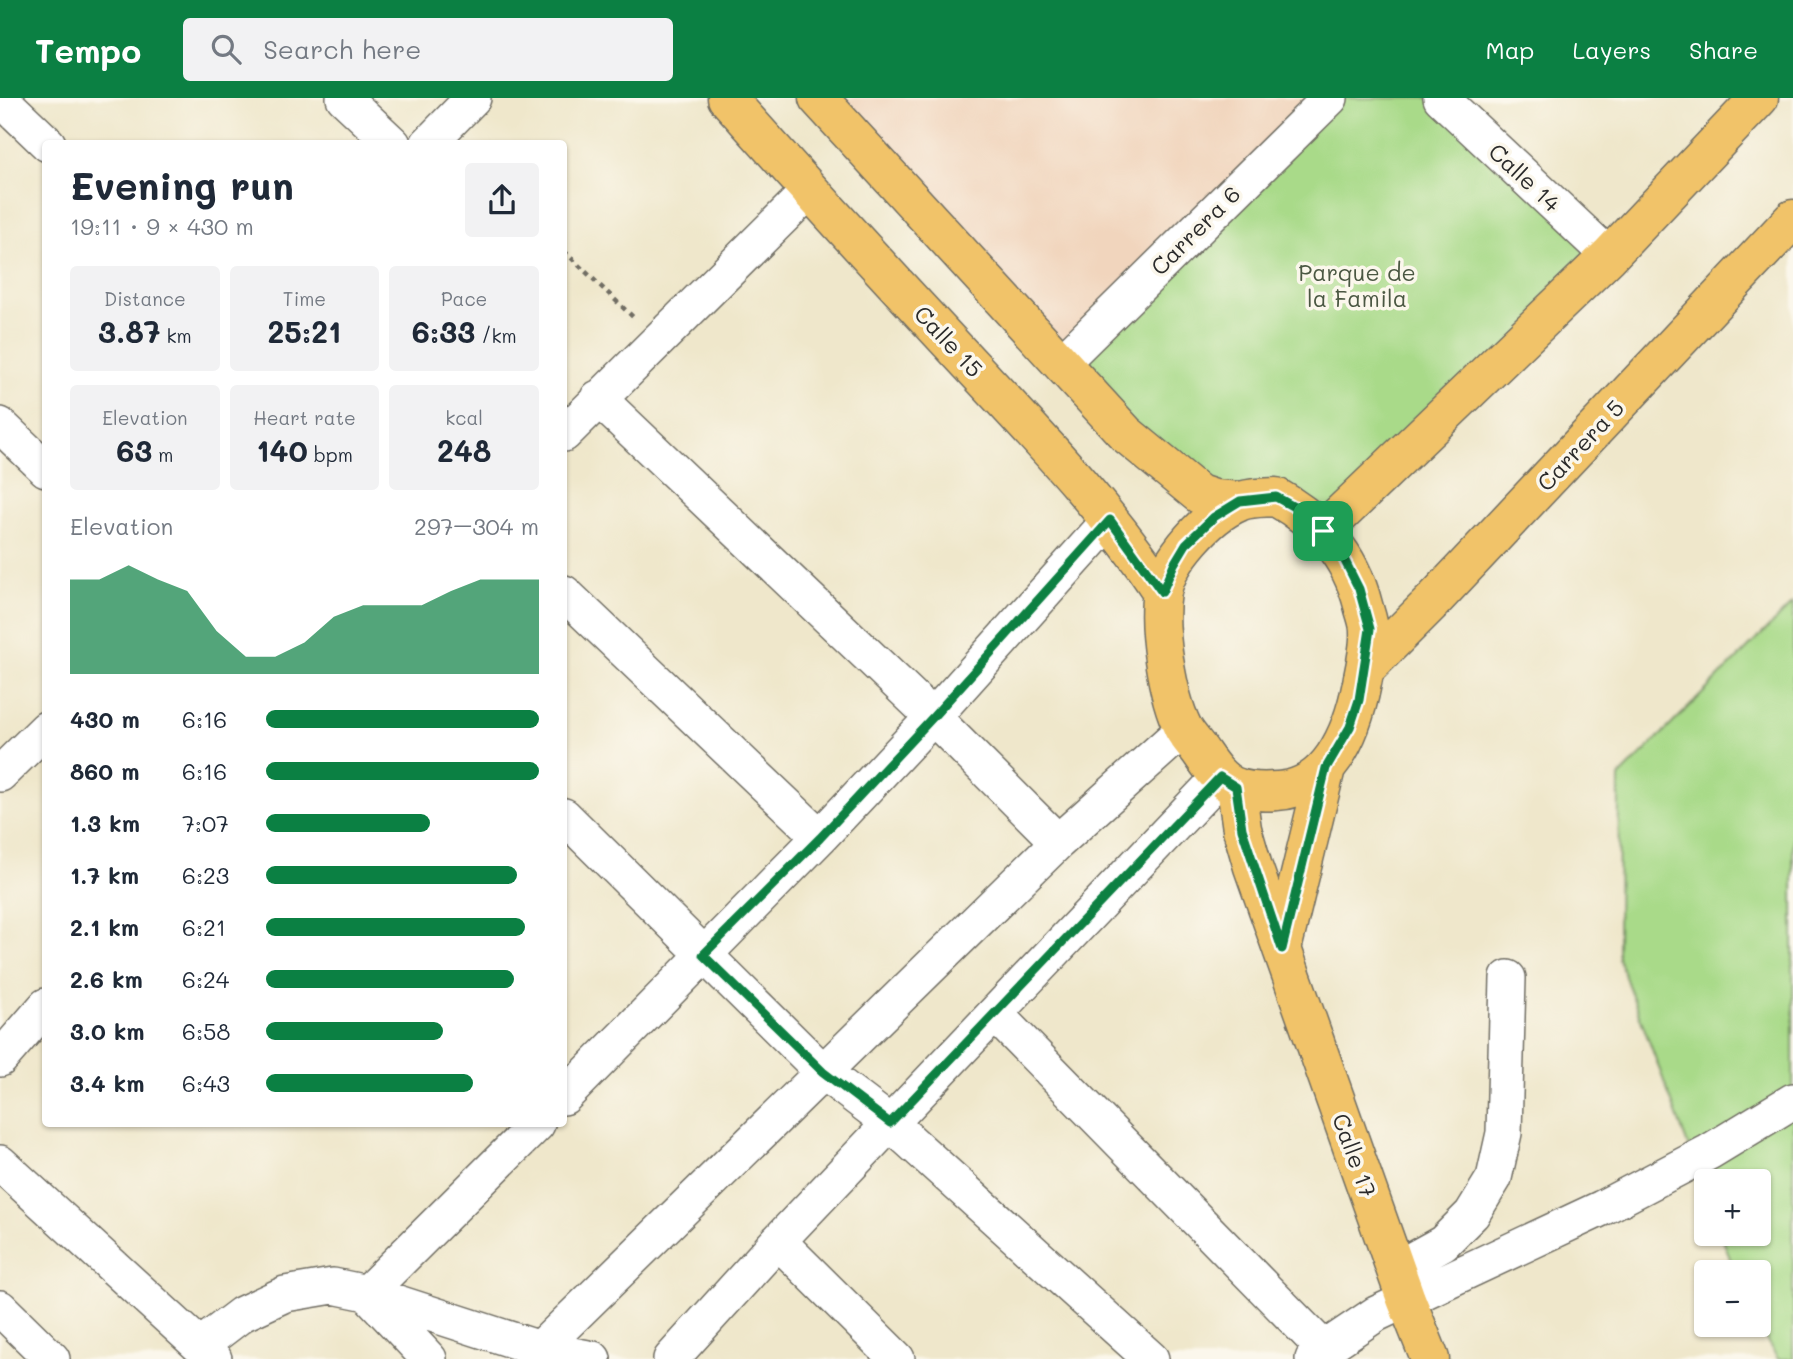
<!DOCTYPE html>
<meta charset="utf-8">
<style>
body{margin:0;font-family:Mali,sans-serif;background:#f2f2f3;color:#1f2937;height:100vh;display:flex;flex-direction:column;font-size:26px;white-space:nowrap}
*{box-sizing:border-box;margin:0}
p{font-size:23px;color:#747a83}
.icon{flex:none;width:38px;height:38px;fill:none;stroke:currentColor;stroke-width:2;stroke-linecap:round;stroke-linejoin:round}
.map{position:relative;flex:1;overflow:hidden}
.side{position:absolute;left:42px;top:42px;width:525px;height:987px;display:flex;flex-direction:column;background:#fff;border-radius:7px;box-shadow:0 2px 5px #0004}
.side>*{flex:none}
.controls{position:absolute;left:1694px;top:1071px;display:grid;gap:14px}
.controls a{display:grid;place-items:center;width:77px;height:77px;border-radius:7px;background:#fff;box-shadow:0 2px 5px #0004;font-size:35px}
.pin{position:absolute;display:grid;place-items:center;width:60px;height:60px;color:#fff;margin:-30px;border-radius:14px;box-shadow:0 4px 10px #0006}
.round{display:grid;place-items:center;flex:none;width:74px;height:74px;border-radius:7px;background:#f2f2f3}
.summary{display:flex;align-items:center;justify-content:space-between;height:119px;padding:0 28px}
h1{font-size:38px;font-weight:700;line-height:52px}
.metrics{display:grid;grid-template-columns:repeat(3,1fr);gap:10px;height:119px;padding:7px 28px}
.metrics div{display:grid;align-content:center;border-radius:7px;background:#f2f2f3;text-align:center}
.metrics b{font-size:30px;font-weight:700}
.metrics small{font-size:19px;font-weight:400}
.metrics p{font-size:19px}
.chart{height:196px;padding:14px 28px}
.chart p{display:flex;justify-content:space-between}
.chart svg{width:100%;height:126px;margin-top:7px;fill:#0b8043;opacity:.7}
ul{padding:0 28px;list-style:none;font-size:23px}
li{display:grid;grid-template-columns:112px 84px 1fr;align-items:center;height:52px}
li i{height:18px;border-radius:9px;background:#0b8043}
header{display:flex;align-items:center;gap:42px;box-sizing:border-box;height:98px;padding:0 35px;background:#0b8043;color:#fff}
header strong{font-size:33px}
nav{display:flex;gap:38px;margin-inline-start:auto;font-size:24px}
.search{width:490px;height:63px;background:#f2f2f3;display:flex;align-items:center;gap:18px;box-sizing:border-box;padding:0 24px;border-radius:7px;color:#747a83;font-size:26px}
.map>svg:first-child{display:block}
</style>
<header>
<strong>Tempo</strong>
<div class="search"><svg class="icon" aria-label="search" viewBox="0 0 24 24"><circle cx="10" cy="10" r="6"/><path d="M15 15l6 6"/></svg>Search here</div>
<nav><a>Map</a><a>Layers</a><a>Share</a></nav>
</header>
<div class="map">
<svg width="1793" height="1261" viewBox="0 0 1793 1261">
<rect width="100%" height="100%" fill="#fbf7ec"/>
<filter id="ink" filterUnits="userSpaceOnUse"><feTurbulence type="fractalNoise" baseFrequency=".0143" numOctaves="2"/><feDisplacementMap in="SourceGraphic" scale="14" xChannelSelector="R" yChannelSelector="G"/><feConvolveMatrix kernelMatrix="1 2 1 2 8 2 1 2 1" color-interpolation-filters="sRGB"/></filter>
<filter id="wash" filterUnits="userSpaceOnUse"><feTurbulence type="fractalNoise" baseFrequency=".00686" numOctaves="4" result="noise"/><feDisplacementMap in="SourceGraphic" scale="28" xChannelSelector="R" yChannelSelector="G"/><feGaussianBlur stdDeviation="1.57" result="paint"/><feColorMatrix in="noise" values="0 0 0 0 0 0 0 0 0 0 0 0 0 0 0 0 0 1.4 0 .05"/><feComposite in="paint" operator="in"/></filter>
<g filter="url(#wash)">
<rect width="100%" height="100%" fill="#efe7cb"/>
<path fill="#f1d5bd" d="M 818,0 L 1330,0 L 1061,265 Z"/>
<path fill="#a9da89" stroke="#6a825a" stroke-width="2" d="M 1330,0 L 1441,0 L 1609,158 L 1323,433 L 1214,401 L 1061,265 Z
M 1793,505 L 1793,1261 L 1778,1261 L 1757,1227 L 1759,1227 L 1759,1174 L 1735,1174 L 1721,1136 L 1759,1136 L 1759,1083 L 1706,1083 L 1706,1096 L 1618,860 L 1619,679 Z"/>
</g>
<g filter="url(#ink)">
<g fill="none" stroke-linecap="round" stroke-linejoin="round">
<g stroke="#706d63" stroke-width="38">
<path id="minor" d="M 0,0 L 48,46
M 344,0 L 393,46
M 1441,0 L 1609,158
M 428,46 L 473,0
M 1061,265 L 1330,0
M 598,300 L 933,619 L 1058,744
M 0,327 L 46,371
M 564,336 L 809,93
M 564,495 L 820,739
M 0,676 L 46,631
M 564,718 L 823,974 L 890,1025 L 1151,1261
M 995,916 L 1324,1251
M 0,961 L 46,908
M 564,999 L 820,739 L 933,619 L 1110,422
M 0,1065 L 214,1261
M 778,1143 L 897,1261
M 1396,1171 L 1443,1145 L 1472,1116 L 1494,1080 L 1504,1035 L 1508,880
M 0,1210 L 52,1261
M 200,1248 L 242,1216 L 285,1196 L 333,1188 L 367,1195 L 540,1251 L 593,1261
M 540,1251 L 1058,744 L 1184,631
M 429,1261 L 367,1195 L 537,1026
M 671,1261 L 778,1143 L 1220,679
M 1313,1261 L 1324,1251 L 1376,1216 L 1602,1110 L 1709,1054 L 1793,1003"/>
</g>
<g stroke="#706d63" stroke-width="41">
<path id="major" d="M 727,0 C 806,89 886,176 967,263 C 1036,337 1106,409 1162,494
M 818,0 L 1126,336 L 1199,396 L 1214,401 L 1240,403
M 1276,399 C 1320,424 1350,456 1363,507 C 1365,515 1369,524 1369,533 C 1370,549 1365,569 1362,585 C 1357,611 1349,637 1334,659 C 1321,678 1301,692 1277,693 C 1263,694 1248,694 1235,689 C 1220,682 1211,669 1202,656 C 1196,647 1188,639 1183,630 C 1167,598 1156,529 1162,494 C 1168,461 1208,417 1239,404 C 1249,399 1264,400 1276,399 Z
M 1323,433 L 1609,158 L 1759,0
M 1365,571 L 1431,505 L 1793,121
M 1236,689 L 1242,731 L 1253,769 L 1406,1201 L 1430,1261
M 1282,851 L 1326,670"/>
</g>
<path stroke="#706d63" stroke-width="4.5" stroke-dasharray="5 5" stroke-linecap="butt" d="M 564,153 L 634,220"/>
<use href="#minor" stroke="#fff" stroke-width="35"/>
<use href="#major" stroke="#f1c369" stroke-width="38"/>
</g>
</g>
<g fill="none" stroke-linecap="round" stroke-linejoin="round" filter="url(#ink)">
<g stroke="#fff" stroke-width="14">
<path id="route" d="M 1276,399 L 1303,414 L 1323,433 L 1341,455 L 1359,491 L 1370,531 L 1359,602 L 1350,629 L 1326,670 L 1282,851 L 1242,731 L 1236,689 L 1220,679 L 890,1025 L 823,974 L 703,857 L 820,740 L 933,619 L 1110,422 L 1162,494 L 1174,466 L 1186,446 L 1214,419 L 1240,403 Z"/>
</g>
<use href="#route" stroke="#0b8043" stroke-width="9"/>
</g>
<g text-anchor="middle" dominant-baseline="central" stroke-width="7" stroke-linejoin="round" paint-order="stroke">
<g font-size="23" fill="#2b2b2b" stroke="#fbf7ec">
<text transform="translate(1525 79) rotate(43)">Calle 14</text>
<text transform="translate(1195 132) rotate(-45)">Carrera 6</text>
<text transform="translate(949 243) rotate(47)">Calle 15</text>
<text transform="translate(1580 347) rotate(-47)">Carrera 5</text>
<text transform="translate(1355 1057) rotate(70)">Calle 17</text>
</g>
<g font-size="23" fill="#4a5742" stroke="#fbf7ec">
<text x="1357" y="174">Parque de<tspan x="1357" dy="26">la Famila</tspan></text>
</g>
</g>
</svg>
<div class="controls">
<a>+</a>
<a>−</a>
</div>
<div class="pin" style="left:1323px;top:433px;background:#1e9e55"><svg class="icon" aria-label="arrive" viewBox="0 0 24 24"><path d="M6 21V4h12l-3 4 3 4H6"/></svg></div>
<section class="side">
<div class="summary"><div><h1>Evening run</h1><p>19:11 · 9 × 430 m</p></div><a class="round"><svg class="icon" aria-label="share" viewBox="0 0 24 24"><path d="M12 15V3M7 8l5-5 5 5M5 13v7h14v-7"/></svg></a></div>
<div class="metrics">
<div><p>Distance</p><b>3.87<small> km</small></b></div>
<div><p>Time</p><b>25:21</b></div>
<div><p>Pace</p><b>6:33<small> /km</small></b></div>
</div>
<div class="metrics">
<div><p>Elevation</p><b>63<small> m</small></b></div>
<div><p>Heart rate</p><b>140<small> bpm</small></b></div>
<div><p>kcal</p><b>248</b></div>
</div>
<div class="chart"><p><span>Elevation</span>297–304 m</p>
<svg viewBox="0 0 160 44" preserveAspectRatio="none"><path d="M0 44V11L10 11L20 6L30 11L40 15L50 29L60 38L70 38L80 33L90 24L100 20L110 20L120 20L130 15L140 11L150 11L160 11V44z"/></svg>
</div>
<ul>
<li><b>430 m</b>6:16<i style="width:100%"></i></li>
<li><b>860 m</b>6:16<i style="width:100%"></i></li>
<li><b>1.3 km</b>7:07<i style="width:60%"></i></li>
<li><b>1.7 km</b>6:23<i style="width:92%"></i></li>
<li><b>2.1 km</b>6:21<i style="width:95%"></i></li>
<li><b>2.6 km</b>6:24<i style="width:91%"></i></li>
<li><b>3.0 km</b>6:58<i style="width:65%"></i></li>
<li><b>3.4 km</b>6:43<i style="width:76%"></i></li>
</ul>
</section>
</div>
